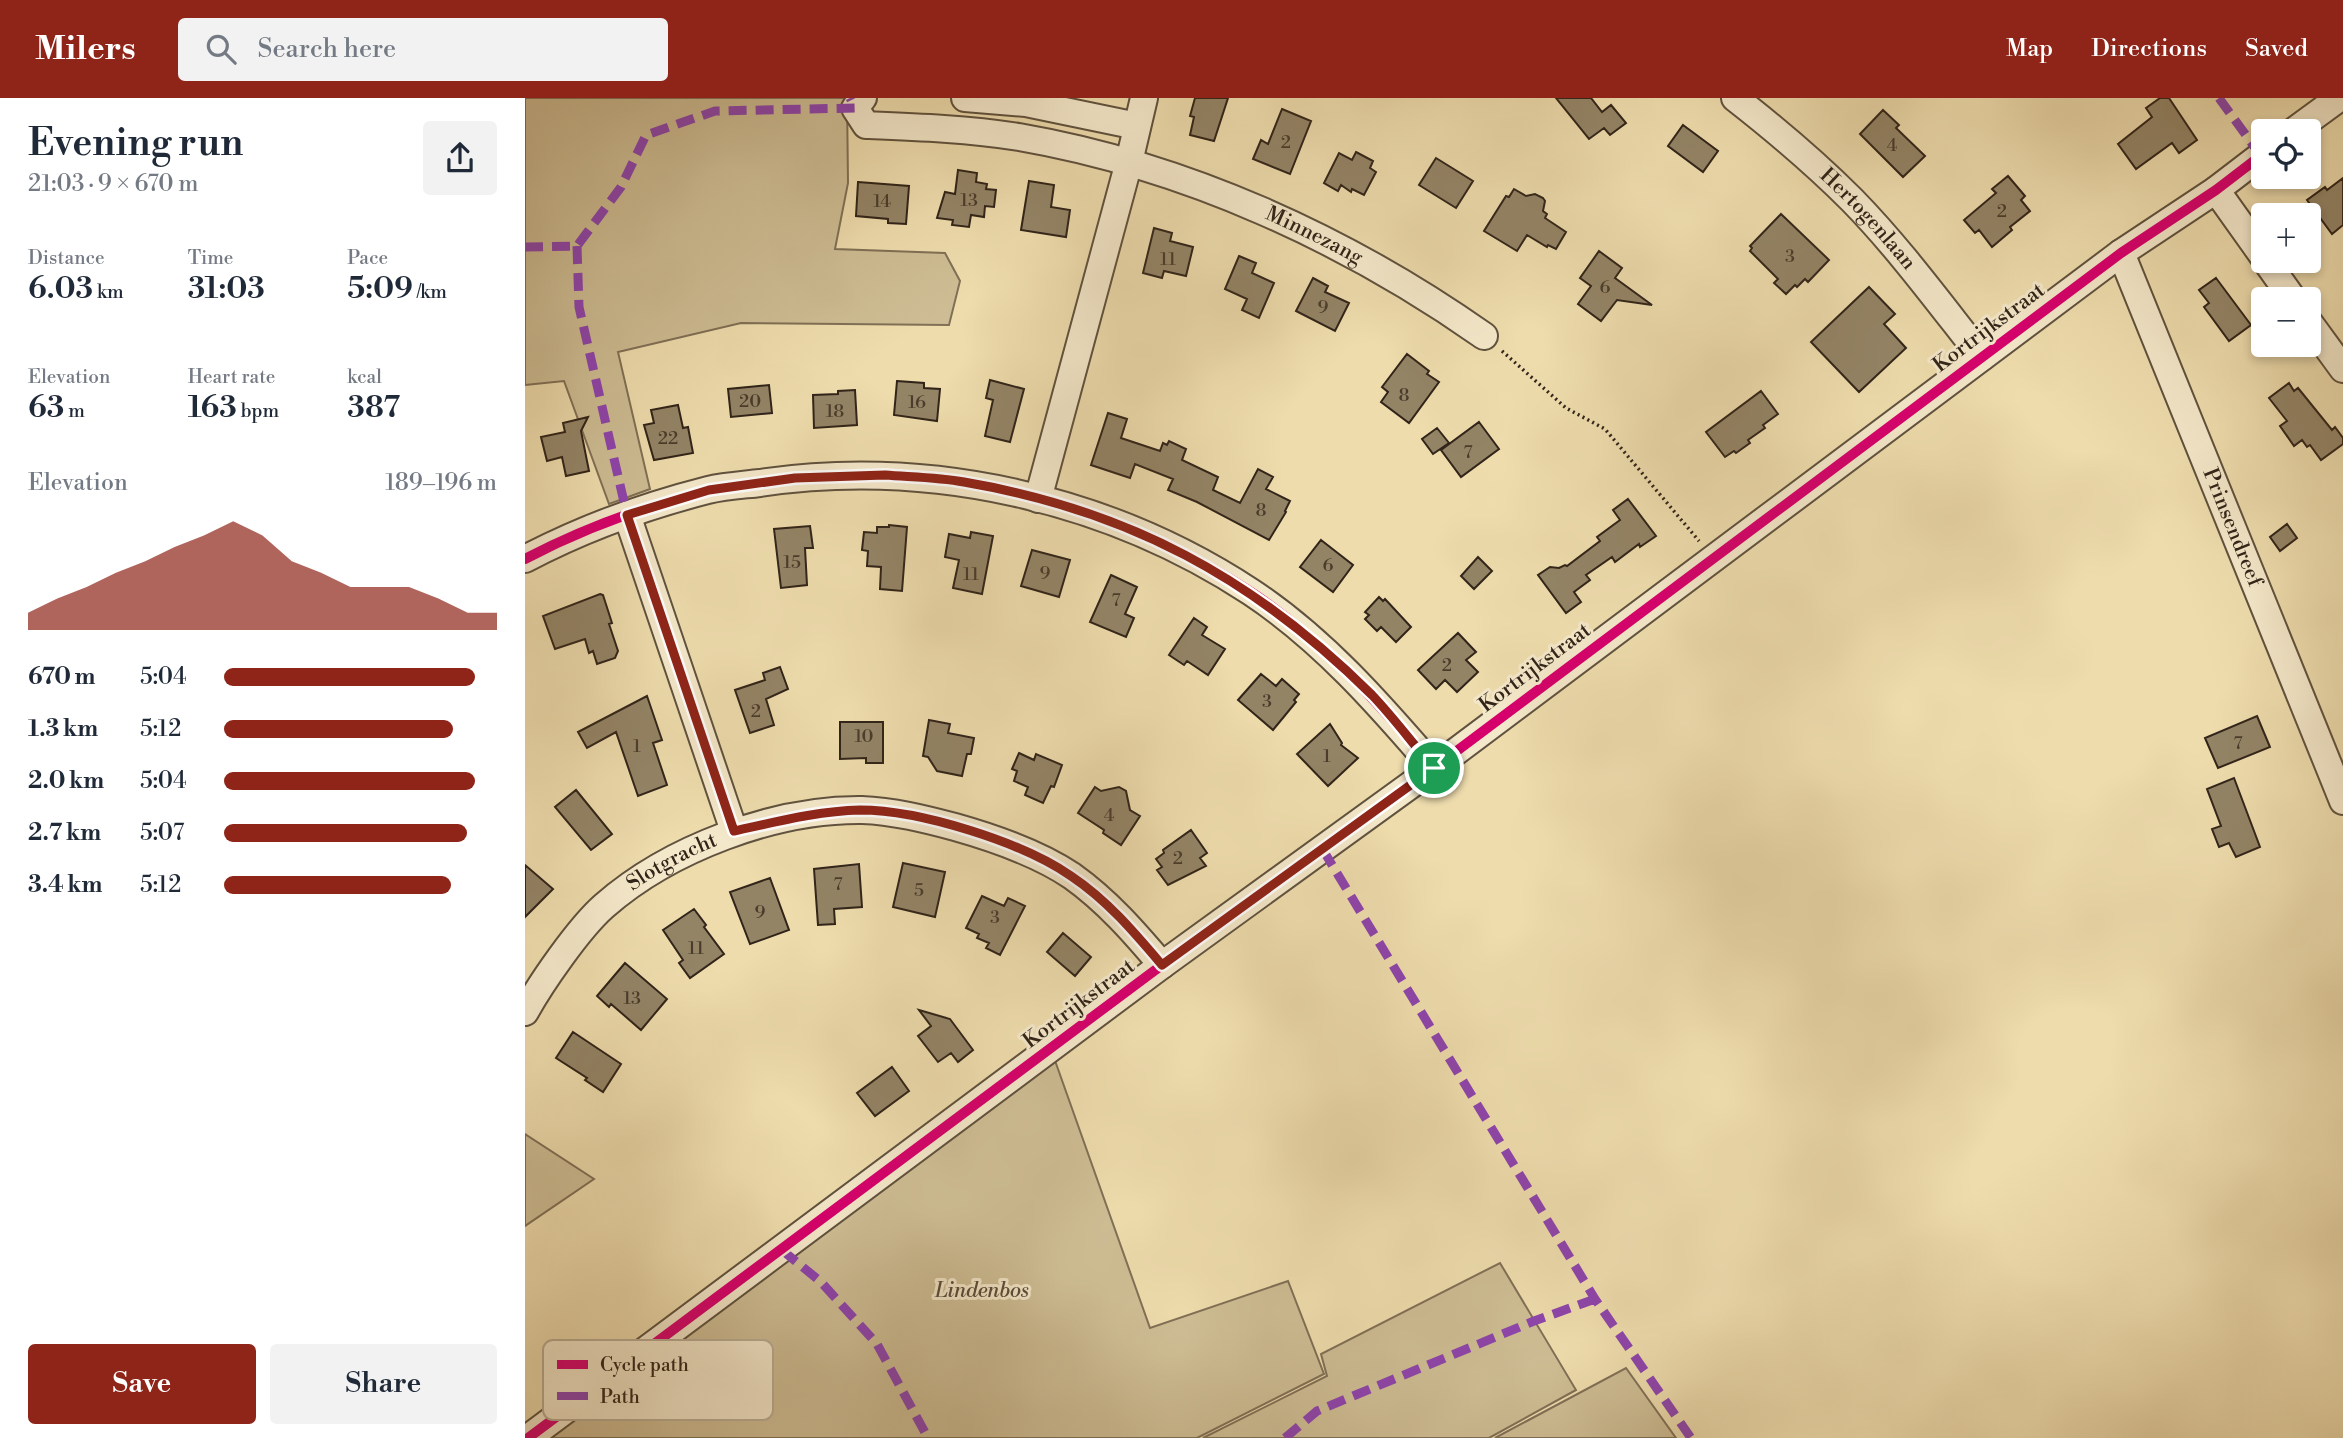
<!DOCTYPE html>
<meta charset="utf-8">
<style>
body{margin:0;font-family:"Libre Bodoni",serif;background:#f2f2f3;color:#1f2937;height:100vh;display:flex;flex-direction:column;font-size:26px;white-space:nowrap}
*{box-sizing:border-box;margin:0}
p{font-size:23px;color:#747a83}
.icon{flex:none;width:38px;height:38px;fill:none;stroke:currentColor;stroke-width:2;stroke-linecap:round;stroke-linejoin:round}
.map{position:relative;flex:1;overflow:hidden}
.panel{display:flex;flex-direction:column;background:#fff;width:525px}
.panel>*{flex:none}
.controls{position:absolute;left:1726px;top:21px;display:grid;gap:14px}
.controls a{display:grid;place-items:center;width:70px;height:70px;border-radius:7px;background:#fff;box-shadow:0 4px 10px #0003;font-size:35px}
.pin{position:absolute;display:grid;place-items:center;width:60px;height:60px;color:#fff;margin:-30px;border:4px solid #fff;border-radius:50%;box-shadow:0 2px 7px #0007}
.round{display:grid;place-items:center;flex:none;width:74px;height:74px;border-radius:7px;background:#f2f2f3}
.summary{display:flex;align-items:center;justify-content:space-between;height:119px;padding:0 28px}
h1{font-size:38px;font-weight:600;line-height:52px}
.metrics{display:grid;grid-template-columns:repeat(3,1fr);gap:10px;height:119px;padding:7px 28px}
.metrics div{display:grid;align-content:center}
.metrics b{font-size:30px;font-weight:600}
.metrics small{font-size:19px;font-weight:400}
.metrics p{font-size:19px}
.chart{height:196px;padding:14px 28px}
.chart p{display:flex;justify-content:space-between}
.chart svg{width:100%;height:126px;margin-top:7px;fill:#8f2418;opacity:.7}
.cta{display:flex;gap:14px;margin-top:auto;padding:14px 28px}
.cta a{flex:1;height:80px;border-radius:7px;background:#8f2418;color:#fff;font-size:28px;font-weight:600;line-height:80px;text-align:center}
.cta a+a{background:#f2f2f3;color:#1f2937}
ul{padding:0 28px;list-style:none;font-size:23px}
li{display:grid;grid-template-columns:112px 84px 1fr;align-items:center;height:52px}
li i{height:18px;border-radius:9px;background:#8f2418}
header{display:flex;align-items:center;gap:42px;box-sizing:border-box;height:98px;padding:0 35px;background:#8f2418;color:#fff}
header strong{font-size:33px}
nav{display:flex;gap:38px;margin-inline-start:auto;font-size:24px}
.search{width:490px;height:63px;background:#f2f2f3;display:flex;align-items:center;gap:18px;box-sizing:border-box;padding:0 24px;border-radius:7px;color:#747a83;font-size:26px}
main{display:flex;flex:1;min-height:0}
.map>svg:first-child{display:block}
</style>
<header>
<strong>Milers</strong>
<div class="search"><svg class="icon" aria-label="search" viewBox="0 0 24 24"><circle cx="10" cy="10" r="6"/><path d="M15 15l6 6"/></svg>Search here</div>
<nav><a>Map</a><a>Directions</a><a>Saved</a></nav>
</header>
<main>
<section class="panel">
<div class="summary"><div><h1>Evening run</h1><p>21:03 · 9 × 670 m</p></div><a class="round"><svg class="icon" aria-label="share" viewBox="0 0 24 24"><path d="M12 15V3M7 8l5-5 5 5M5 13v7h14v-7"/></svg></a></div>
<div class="metrics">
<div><p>Distance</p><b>6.03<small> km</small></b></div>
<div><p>Time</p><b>31:03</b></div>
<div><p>Pace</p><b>5:09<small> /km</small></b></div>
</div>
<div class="metrics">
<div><p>Elevation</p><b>63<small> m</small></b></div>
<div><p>Heart rate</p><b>163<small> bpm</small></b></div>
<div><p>kcal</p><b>387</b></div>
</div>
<div class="chart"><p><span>Elevation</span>189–196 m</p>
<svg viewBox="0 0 160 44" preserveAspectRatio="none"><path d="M0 44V38L10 33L20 29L30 24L40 20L50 15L60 11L70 6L80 11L90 20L100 24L110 29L120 29L130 29L140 33L150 38L160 38V44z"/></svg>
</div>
<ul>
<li><b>670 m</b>5:04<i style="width:92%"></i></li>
<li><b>1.3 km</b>5:12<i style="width:84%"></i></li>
<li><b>2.0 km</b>5:04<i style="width:92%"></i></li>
<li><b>2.7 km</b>5:07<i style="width:89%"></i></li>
<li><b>3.4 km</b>5:12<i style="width:83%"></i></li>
</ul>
<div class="cta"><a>Save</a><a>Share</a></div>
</section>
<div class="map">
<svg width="1818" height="1340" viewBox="0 0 1818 1340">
<rect width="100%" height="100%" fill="#eedcad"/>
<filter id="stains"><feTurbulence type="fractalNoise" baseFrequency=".00286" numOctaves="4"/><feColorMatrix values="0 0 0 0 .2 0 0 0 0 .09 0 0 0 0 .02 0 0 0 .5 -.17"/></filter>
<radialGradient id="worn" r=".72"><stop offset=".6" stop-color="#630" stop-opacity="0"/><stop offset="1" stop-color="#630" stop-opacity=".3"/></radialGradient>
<path fill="#cebd94" stroke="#807056" stroke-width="2" d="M 0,0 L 322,0 L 323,85 L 310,151 L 420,155 L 435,183 L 424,227 L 216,225 L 93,254 L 125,391 L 84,406 L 39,283 L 0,287 Z
M 528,957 L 625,1230 L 763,1183 L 799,1276 L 672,1340 L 15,1340 Z
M 0,1036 L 69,1081 L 0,1128 Z
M 975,1165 L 1051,1292 L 964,1340 L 678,1340 L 802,1278 L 796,1256 Z
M 1101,1270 L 1151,1340 L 970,1340 Z"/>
<path fill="#938466" stroke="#312419" stroke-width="2" d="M 670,0 L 703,0 L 689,43 L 665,37 L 669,19 L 665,18 Z
M 1031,0 L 1066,0 L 1077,14 L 1086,7 L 1101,25 L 1085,37 L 1079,30 L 1064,41 Z
M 1635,0 L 1644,0 L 1672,42 L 1654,55 L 1647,45 L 1611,71 L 1593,46 L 1627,19 L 1621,10 Z
M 757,11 L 786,23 L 765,76 L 728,61 L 736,42 L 743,46 Z
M 1358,12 L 1374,27 L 1371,30 L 1400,58 L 1378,79 L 1335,36 Z
M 1158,27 L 1193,53 L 1178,74 L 1143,48 Z
M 831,54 L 848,63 L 845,70 L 851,74 L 839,97 L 827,91 L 826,94 L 816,87 L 813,93 L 799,85 L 814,55 L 827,62 Z
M 911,60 L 948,83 L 931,110 L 894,87 Z
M 433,72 L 452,75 L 451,84 L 462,86 L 461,91 L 471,92 L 469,109 L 460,108 L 459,119 L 446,117 L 444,129 L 427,127 L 428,122 L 412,120 L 420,94 L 430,96 Z
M 1483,78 L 1500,98 L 1496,102 L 1505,113 L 1485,129 L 1487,132 L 1467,149 L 1454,132 L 1450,135 L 1439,122 L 1471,95 L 1467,91 Z
M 1818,80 L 1818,127 L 1807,136 L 1782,102 L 1800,89 L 1802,92 Z
M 504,83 L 529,87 L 526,109 L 545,112 L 541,139 L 496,132 Z
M 333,84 L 384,88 L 381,126 L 363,125 L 363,121 L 331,118 Z
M 989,91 L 1001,98 L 1010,96 L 1018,100 L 1020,103 L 1018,113 L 1022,116 L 1020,120 L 1041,134 L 1031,151 L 1023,147 L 1022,149 L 1002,137 L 992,153 L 959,133 L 981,98 L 984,99 Z
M 1256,116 L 1304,162 L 1283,184 L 1280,181 L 1272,189 L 1270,187 L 1261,196 L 1249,185 L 1253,181 L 1225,153 L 1227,150 L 1225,148 Z
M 629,130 L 647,135 L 645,143 L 668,149 L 661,178 L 639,173 L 637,180 L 618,175 Z
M 1074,153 L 1097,170 L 1090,180 L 1127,207 L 1092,202 L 1076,223 L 1053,206 L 1066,188 L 1055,180 Z
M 714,158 L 731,165 L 727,175 L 749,185 L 734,220 L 717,212 L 722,201 L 700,191 Z
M 788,180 L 803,188 L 800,194 L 824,205 L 810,233 L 771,213 Z
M 1691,180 L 1726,227 L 1704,243 L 1679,209 L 1684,205 L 1674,192 Z
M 1344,189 L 1370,216 L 1359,226 L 1381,250 L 1334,294 L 1286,244 Z
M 882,256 L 904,273 L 902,276 L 914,284 L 884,325 L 856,304 L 863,294 L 857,289 Z
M 465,282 L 499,291 L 485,344 L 460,338 L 468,302 L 461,300 Z
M 372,283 L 399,285 L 399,290 L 415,291 L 412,323 L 369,317 Z
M 1764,285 L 1769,293 L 1773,290 L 1807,332 L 1810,329 L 1818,340 L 1818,346 L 1796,362 L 1785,347 L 1782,349 L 1777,342 L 1769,348 L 1755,328 L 1762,323 L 1744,300 Z
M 244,287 L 247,315 L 206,319 L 203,291 Z
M 330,292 L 332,327 L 289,330 L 288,297 L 313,296 L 313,293 Z
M 1236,293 L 1253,316 L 1238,327 L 1240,330 L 1223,342 L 1225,345 L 1211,355 L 1209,353 L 1200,359 L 1181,334 Z
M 153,307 L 158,330 L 163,329 L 168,355 L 129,362 L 119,327 L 129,325 L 126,312 Z
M 583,315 L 602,321 L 596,340 L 635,353 L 638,345 L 642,347 L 644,343 L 661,351 L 657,362 L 693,379 L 688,392 L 715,405 L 733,371 L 748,379 L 741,391 L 765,403 L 760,413 L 761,414 L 744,442 L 672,404 L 643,392 L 648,381 L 610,366 L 605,380 L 566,367 Z
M 63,319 L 56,333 L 64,373 L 41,378 L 37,359 L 22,363 L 16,339 L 40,334 L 38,325 Z
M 954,324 L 974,351 L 936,379 L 916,352 Z
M 912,330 L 924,345 L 908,356 L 897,341 Z
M 1103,401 L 1131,438 L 1115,449 L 1114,446 L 1090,464 L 1087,459 L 1061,477 L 1065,482 L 1049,494 L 1056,504 L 1041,515 L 1013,477 L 1025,469 L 1034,470 L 1040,467 L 1042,468 L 1075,443 L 1072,439 L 1095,422 L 1088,412 Z
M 1762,426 L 1772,440 L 1755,453 L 1745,439 Z
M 364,427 L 382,429 L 377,493 L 355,491 L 356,469 L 342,468 L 343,453 L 337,452 L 339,434 L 352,435 L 352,429 L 364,429 Z
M 285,428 L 288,450 L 280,450 L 282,487 L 256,490 L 249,431 Z
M 446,434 L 468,438 L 457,496 L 428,490 L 434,462 L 420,459 L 424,436 L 445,440 Z
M 796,442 L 828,467 L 808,494 L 775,469 Z
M 507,452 L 545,462 L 534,499 L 496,488 Z
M 953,459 L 967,473 L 949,491 L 936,478 Z
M 586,477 L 612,489 L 600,516 L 609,520 L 601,539 L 565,524 Z
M 75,496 L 78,497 L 87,525 L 84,526 L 93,553 L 90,560 L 72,566 L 68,553 L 64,555 L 60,541 L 30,551 L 18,518 Z
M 854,499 L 858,503 L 860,501 L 886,529 L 871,544 L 856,529 L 852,533 L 840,521 L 844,517 L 840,514 Z
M 669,520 L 682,529 L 677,537 L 700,551 L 683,577 L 662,563 L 659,567 L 644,557 Z
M 933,535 L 951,554 L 941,562 L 953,574 L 932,594 L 920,582 L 911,591 L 893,572 Z
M 255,569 L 263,591 L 241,601 L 249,627 L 225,635 L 210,592 L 240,582 L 238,575 Z
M 736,576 L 751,588 L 757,581 L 774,596 L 769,602 L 771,604 L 748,632 L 713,602 Z
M 122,598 L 137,642 L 128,645 L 142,687 L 113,698 L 91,634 L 62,650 L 53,634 Z
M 1732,618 L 1745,649 L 1693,670 L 1680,640 Z
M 404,622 L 425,626 L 423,635 L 449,640 L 446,656 L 442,656 L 437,678 L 412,673 L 403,659 L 398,658 Z
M 315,624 L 358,624 L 358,665 L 341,665 L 341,660 L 315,661 Z
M 805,626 L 817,645 L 816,647 L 833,660 L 803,688 L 772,656 Z
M 494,655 L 509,662 L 511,656 L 537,667 L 529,689 L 526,688 L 518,705 L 500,697 L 503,689 L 489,683 L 492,673 L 487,671 Z
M 1709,680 L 1735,749 L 1711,759 L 1704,745 L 1694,749 L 1687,731 L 1696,728 L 1682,691 Z
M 570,689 L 576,693 L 594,689 L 601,693 L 605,712 L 615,718 L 596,747 L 578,735 L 579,732 L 553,715 Z
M 51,692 L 87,736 L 66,752 L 30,709 Z
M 666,732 L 682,755 L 675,760 L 681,768 L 643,787 L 632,772 L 637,769 L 631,761 L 639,755 L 638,752 Z
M 378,765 L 420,774 L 410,819 L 368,809 Z
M 334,766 L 337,809 L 309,811 L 310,826 L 293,827 L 289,771 Z
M 0,767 L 28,791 L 0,819 Z
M 245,780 L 264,832 L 225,846 L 205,794 Z
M 457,798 L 479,808 L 483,800 L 500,808 L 475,857 L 461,850 L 464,845 L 452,840 L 454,836 L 441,830 Z
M 169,811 L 181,827 L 179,829 L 199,856 L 165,880 L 154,865 L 158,862 L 138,832 Z
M 538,835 L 566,859 L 550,878 L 522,854 Z
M 100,865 L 142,901 L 116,932 L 86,906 L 84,909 L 72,898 Z
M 394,912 L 425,921 L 448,952 L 433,964 L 426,955 L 413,964 L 393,938 L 406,928 Z
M 48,934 L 96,966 L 78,994 L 60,982 L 62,980 L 31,960 Z
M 367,969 L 384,993 L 350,1018 L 332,995 Z"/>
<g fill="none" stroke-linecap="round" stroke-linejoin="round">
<g stroke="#60523e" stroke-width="30">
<g id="minor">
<path id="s1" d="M 338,0 L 330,10 L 341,27 C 391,29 444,31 494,39 C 661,68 821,141 959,238"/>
<path d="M 440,0 L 501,5 L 612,28"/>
<path id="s2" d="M 1210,0 C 1251,32 1290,65 1327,102 C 1374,150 1415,206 1457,259"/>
<path d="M 1769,33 L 1814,0"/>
<path d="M 1691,92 L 1738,158"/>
<path id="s3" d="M 1596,155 L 1818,703"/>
<path d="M 1741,163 L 1768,201"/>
<path d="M 1783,223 L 1818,271"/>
<path d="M 513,401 L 604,64 L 619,0"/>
<path d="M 102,417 L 209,733"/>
<path d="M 0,461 C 57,431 120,408 183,392 C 200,388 218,387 235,385 C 405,360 583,400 726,494 C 797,541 854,606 909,670"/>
<path id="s4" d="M 0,914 C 16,885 54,830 79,808 C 144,751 249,711 337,712 C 368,713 400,721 430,729 C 469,740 513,755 547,778 C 582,803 609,834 637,867"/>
<path d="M 3,1340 L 637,867 L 909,670 L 1596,155 L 1691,92 L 1738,56"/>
</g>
</g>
<path stroke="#312419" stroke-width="3.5" stroke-dasharray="2 3.5" stroke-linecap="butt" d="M 977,253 L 1041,310 L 1080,331 L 1174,443"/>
<use href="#minor" stroke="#f4e8ca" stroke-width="26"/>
<path stroke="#8e44ad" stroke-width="9" stroke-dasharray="18 9" stroke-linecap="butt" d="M 1694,0 L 1736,58
M 52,148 L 54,209 L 102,417
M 0,149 L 52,148 L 96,89 L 121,37 L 190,13 L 330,10 L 325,0
M 798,752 L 1070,1201 L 1166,1340
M 257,1152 L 296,1184 L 352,1246 L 403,1340
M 760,1340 L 792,1313 L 1009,1223 L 1070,1201"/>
<g stroke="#f4e8ca" stroke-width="15">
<path id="cycleway" d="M 0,461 C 57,431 120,408 183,392 C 200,388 218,387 235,385 C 405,360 583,400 726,494 C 797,541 854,606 909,670
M 3,1340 L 637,867 L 909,670 L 1596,155 L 1691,92 L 1738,56"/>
</g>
<use href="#cycleway" stroke="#d6006c" stroke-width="10"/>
</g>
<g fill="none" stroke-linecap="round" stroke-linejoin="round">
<g stroke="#fff" stroke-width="14">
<path id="route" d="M 360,377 C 386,379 413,379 439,384 C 603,412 729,480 847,597 C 869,620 888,646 909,670 L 637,867 C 609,834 582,802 546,778 C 497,744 395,712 335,712 C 292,713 251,724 209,733 L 102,417 L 184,392 L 270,380 Z"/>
</g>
<use href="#route" stroke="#8f2418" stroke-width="9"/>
</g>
<g text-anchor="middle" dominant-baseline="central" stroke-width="6" stroke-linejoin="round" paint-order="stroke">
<g font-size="18" fill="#4a3c2c">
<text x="761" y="44">2</text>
<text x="1367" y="47">4</text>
<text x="444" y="102">13</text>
<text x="357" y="103">14</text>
<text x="1477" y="113">2</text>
<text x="1265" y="158">3</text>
<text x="643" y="161">11</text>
<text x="1080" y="189">6</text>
<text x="798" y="209">9</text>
<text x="879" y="297">8</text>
<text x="225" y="303">20</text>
<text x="392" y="304">16</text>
<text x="310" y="313">18</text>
<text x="143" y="340">22</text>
<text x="943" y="354">7</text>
<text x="736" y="412">8</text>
<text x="267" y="464">15</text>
<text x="803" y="467">6</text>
<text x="520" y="475">9</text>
<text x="446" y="476">11</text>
<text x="591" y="502">7</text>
<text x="922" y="567">2</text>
<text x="742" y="603">3</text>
<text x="231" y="613">2</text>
<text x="339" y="638">10</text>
<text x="1713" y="645">7</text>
<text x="112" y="648">1</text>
<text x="802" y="658">1</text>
<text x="584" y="717">4</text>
<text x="653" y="760">2</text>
<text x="313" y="786">7</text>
<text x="394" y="792">5</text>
<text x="235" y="814">9</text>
<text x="470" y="819">3</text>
<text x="171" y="850">11</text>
<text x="107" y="900">13</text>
</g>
<g font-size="21" fill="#312419" stroke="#f4e8ca">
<text stroke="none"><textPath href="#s2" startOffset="180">Hertogenlaan</textPath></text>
<text stroke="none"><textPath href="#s1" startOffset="499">Minnezang</textPath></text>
<text transform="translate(1464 230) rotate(-37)">Kortrijkstraat</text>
<text stroke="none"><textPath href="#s3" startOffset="296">Prinsendreef</textPath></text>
<text transform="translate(1010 570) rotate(-37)">Kortrijkstraat</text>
<text stroke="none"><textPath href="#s4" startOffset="214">Slotgracht</textPath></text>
<text transform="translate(554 906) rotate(-37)">Kortrijkstraat</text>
</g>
<g font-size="21" font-style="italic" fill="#584a38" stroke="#f4e8ca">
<text x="457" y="1193">Lindenbos</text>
</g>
</g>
<rect x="18" y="1242" width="230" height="80" rx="10" fill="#f4e8ca" stroke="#baad95" stroke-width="2"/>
<rect x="32" y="1262" width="31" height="9" fill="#d6006c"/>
<rect x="32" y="1294" width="31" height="8" fill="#8e44ad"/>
<g font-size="19" fill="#312419">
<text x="75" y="1273">Cycle path</text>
<text x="75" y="1305">Path</text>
</g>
<rect width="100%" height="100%" filter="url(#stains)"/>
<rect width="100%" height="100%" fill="url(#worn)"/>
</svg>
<div class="controls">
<a><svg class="icon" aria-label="locate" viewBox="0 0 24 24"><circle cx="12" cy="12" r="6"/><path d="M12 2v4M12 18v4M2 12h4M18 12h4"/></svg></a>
<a>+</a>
<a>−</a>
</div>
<div class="pin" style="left:909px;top:670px;background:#1e9e55"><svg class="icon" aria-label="arrive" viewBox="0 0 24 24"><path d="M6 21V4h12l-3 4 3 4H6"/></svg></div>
</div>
</main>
